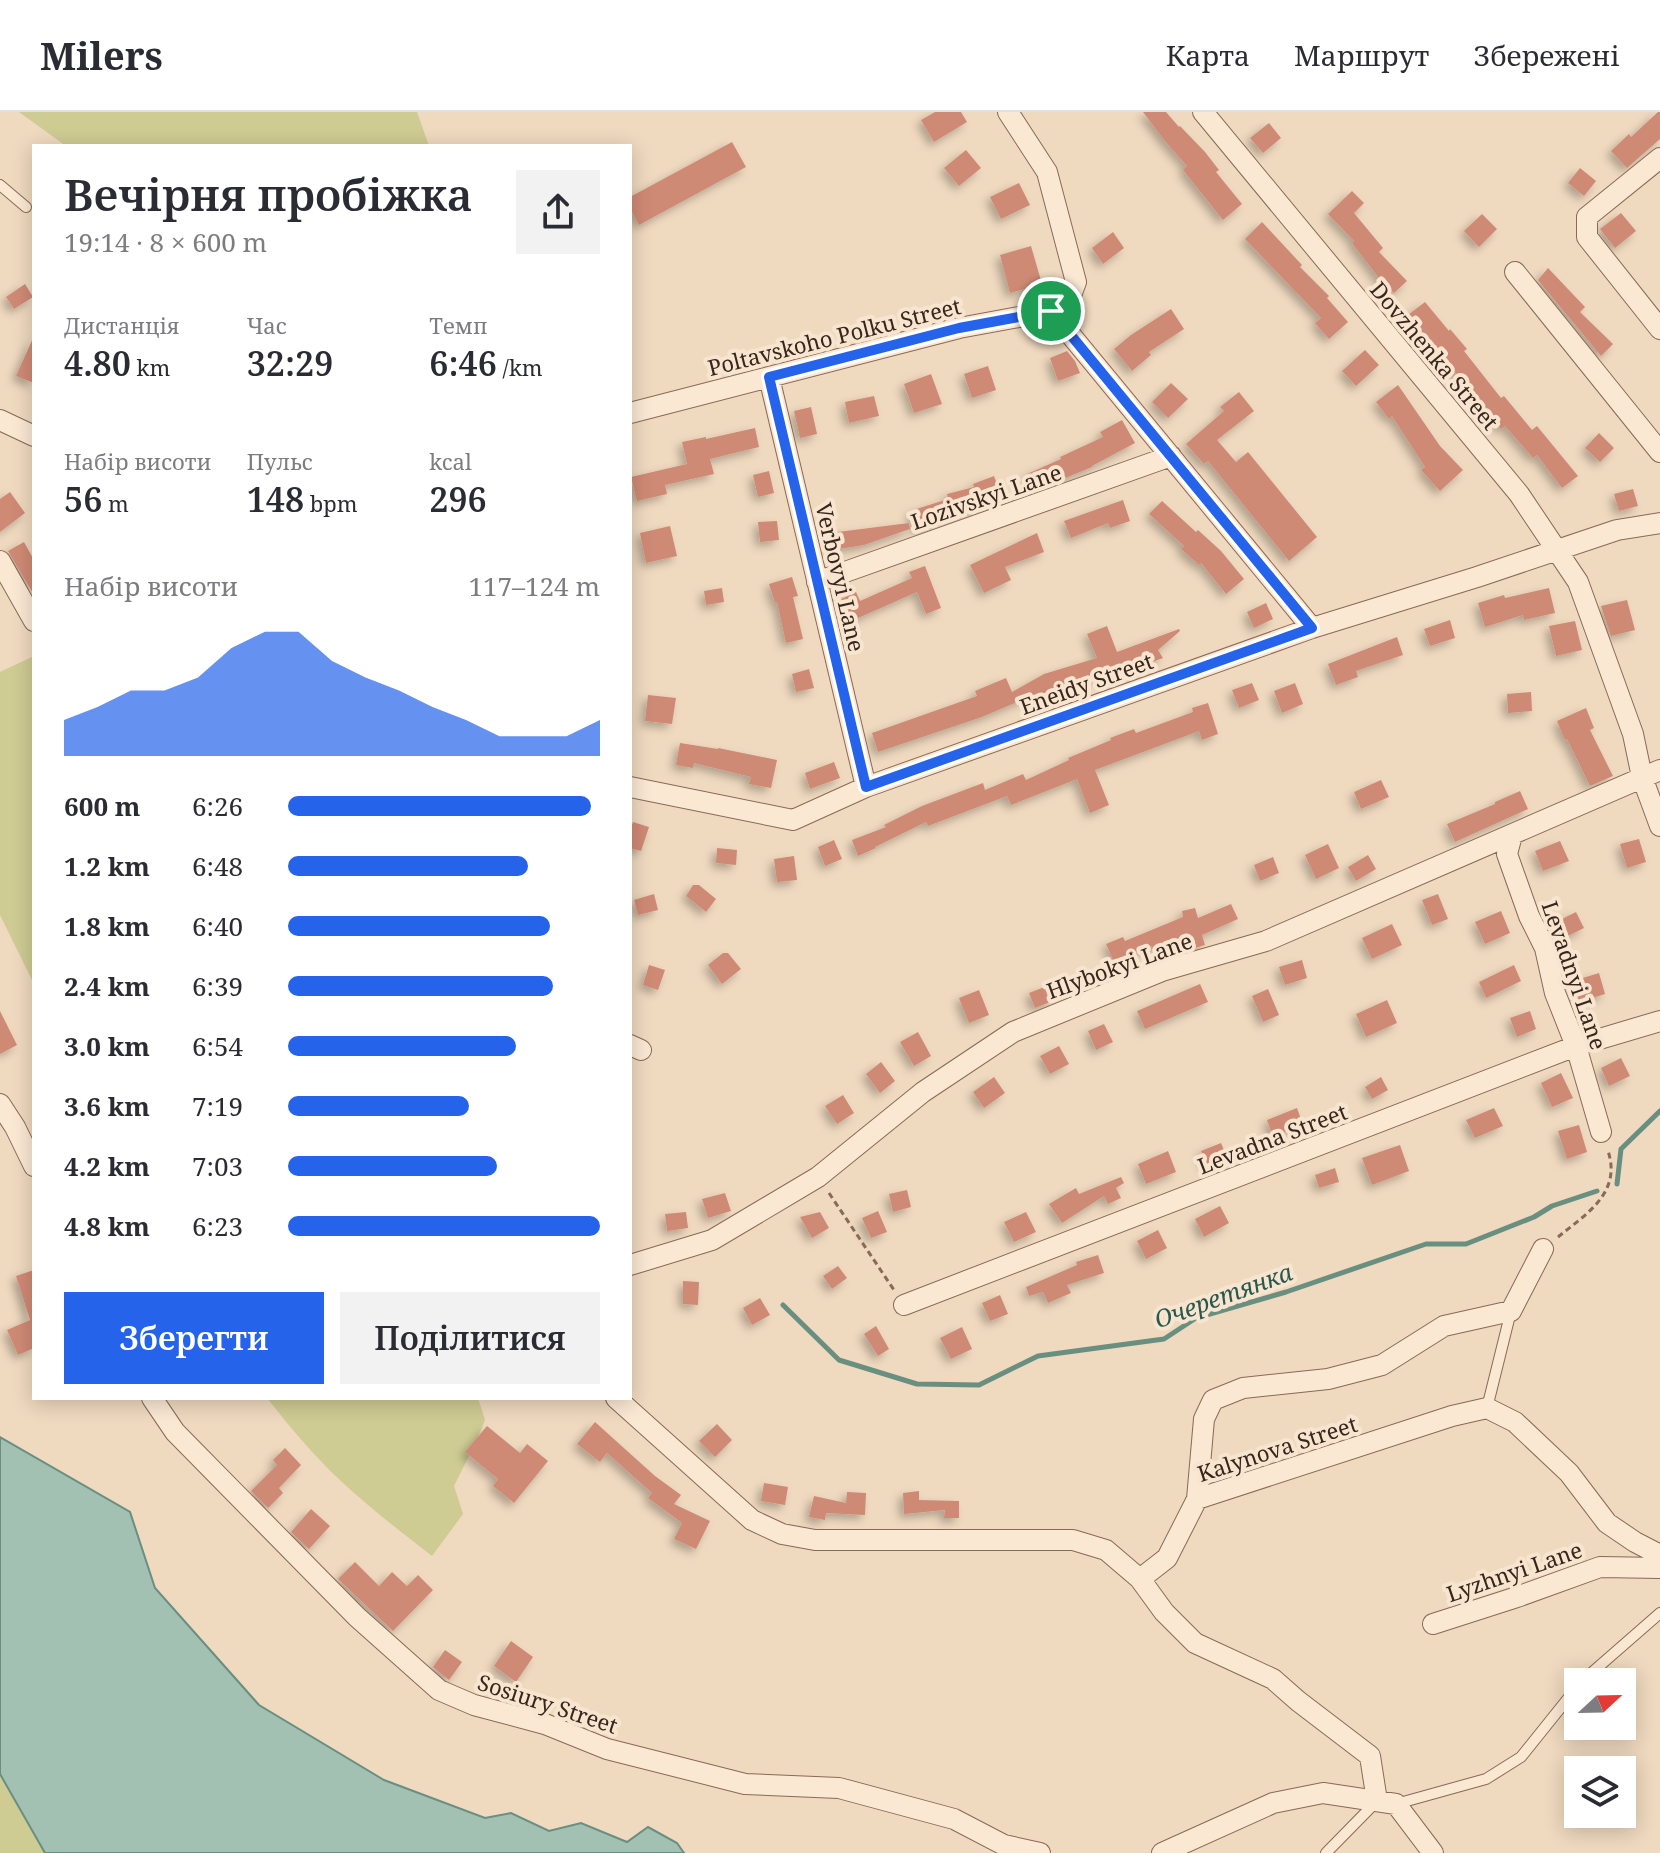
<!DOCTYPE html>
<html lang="uk">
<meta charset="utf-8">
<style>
body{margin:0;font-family:"Noto Serif",serif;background:#f2f2f3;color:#2b2b33;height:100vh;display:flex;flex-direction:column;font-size:30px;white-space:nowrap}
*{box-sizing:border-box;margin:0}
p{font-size:26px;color:#7c7c81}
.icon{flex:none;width:44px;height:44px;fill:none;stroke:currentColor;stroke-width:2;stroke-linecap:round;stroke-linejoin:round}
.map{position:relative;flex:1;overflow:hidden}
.details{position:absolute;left:32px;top:32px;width:600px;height:1256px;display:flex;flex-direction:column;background:#fff;border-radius:0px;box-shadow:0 4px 20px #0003}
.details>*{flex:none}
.needle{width:52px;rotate:68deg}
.fabs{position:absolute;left:1564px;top:1556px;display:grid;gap:16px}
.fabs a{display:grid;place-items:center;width:72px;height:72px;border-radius:0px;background:#fff;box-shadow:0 4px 20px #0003;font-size:40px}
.pin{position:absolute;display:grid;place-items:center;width:68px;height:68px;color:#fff;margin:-34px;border:4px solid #fff;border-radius:50%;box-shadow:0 2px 8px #0007}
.round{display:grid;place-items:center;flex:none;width:84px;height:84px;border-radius:0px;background:#f2f2f3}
.headline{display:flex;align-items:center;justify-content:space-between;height:136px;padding:0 32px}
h1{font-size:44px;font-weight:600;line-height:60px}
.figures{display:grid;grid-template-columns:repeat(3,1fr);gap:12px;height:136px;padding:8px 32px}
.figures div{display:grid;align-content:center}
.figures b{font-size:34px;font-weight:600}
.figures small{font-size:22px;font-weight:400}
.figures p{font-size:22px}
.chart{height:224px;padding:16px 32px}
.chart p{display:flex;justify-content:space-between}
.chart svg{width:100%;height:144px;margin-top:8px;fill:#2563eb;opacity:.7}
.button{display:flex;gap:16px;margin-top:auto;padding:16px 32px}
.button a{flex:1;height:92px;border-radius:0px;background:#2563eb;color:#fff;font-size:32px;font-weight:600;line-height:92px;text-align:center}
.button a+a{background:#f2f2f3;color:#2b2b33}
ul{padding:0 32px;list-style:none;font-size:26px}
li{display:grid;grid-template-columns:128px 96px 1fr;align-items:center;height:60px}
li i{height:20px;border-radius:10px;background:#2563eb}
header{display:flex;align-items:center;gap:48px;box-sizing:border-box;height:112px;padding:0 40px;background:#fff;border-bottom:2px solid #e1e1e2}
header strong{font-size:38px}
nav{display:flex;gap:44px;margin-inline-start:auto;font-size:28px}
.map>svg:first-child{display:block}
</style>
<header>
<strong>Milers</strong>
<nav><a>Карта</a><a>Маршрут</a><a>Збережені</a></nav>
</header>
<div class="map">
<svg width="1660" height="1741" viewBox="0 0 1660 1741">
<defs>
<filter id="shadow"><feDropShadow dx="-4.5" dy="4.5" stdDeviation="4" flood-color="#0004"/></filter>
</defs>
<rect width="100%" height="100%" fill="#efd9bf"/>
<path fill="#cecb93" d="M 19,0 L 417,0 L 429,34 L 66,34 Z
M 34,544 L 34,872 L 0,803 L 0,560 Z
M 267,1286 L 478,1286 L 485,1308 L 475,1332 L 454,1374 L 463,1402 L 432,1444 C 401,1420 370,1396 341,1369 C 314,1344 290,1315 267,1286 Z
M 0,1662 L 1,1665 L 45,1741 L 0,1741 Z"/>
<path fill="#a3c1b3" stroke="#698f80" stroke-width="2" d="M 0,1325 L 130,1400 L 155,1476 L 259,1593 L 384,1668 L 485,1706 L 511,1701 L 549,1719 L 581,1711 L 627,1730 L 648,1715 L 677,1731 L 684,1741 L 45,1741 L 0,1662 Z"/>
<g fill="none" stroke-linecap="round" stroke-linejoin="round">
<path stroke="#698f80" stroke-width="5" d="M 1617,1072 L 1621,1037 L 1660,999
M 783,1193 L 839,1248 L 917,1272 L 979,1273 L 1038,1244 L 1164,1227 L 1196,1206 L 1286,1180 L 1426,1132 L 1466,1132 L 1534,1105 L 1552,1094 L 1597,1079"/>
</g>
<path fill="#cf8a74" filter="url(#shadow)" d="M 935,0 L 961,0 L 967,10 L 934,30 L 921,8 Z
M 1143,0 L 1166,0 L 1179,15 L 1180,14 L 1205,40 L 1219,58 L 1216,60 L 1242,92 L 1223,108 L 1183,58 L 1187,54 L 1164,28 Z
M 1658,0 L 1660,0 L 1660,27 L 1627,56 L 1611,39 L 1629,22 L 1631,25 Z
M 1269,11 L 1281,26 L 1263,41 L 1250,26 Z
M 732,30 L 746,55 L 639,113 L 630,96 L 630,85 Z
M 966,38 L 981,56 L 959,74 L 944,56 Z
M 1580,56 L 1596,69 L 1584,84 L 1568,71 Z
M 1019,71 L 1030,93 L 1001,107 L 990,85 Z
M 1352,79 L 1364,91 L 1354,101 L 1383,136 L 1379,140 L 1407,169 L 1394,181 L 1381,169 L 1352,131 L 1354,129 L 1328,102 Z
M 1621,101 L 1636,119 L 1615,136 L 1600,117 Z
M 1482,102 L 1497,117 L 1479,135 L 1464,119 Z
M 1262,110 L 1302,153 L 1300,155 L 1329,184 L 1327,186 L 1348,210 L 1329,227 L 1315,211 L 1321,206 L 1245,127 Z
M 1113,120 L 1124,136 L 1103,152 L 1092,136 Z
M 1031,134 L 1042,172 L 1010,181 L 1000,143 Z
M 1548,156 L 1585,195 L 1580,200 L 1613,232 L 1601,244 L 1538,168 Z
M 25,172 L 33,185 L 14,197 L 6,185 Z
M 1425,190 L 1449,219 L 1450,217 L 1467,237 L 1464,239 L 1501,286 L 1504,284 L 1532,318 L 1537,314 L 1578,364 L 1562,376 L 1537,343 L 1533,346 L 1505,314 L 1501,317 L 1408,203 Z
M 1171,197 L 1184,217 L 1149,240 L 1151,243 L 1132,259 L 1114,237 L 1131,223 Z
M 34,224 L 34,271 L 16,264 Z
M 1365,238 L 1379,253 L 1356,274 L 1342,259 Z
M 1067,239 L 1075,249 L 1080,261 L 1058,269 L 1050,246 Z
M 988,254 L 996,278 L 972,286 L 964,262 Z
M 931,262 L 942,292 L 914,301 L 904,272 Z
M 1171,271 L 1188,287 L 1168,306 L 1152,290 Z
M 1398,273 L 1440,334 L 1463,358 L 1440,379 L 1421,358 L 1425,355 L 1392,304 L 1389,307 L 1376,290 Z
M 1239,280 L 1254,299 L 1217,328 L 1236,350 L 1248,340 L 1317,425 L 1289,449 L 1208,349 L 1204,352 L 1186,332 L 1224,299 L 1220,295 Z
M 874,284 L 879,304 L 849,311 L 845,290 Z
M 811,295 L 817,322 L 800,326 L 794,299 Z
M 1122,308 L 1135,331 L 1092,354 L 1092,355 L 1034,379 L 1027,362 L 1061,347 L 1060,345 L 1103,325 L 1100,320 Z
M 755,316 L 759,335 L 710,347 L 714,362 L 665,373 L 667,382 L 637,389 L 631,365 L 687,352 L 682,330 L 706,325 L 706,327 Z
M 1599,321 L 1614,336 L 1600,350 L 1585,336 Z
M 769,359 L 774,381 L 758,385 L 753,363 Z
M 994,364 L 1003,388 L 932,411 L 933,413 L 916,418 L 910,399 L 948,387 L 947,382 L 974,375 L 973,372 Z
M 1633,377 L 1638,394 L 1619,399 L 1614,382 Z
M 10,380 L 25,401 L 0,420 L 0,387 Z
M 1123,388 L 1130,409 L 1110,416 L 1108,411 L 1071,426 L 1064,409 Z
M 1162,389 L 1196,420 L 1198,418 L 1221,439 L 1244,467 L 1226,482 L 1201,451 L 1199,453 L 1181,437 L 1184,434 L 1149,402 Z
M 777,409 L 779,428 L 760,430 L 758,410 Z
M 909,411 L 910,417 L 864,433 L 832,438 L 830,421 Z
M 670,414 L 677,444 L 646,451 L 640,421 Z
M 1037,421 L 1044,440 L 1005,455 L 1011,468 L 984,481 L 970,453 Z
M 24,430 L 34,448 L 34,483 L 8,439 Z
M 925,454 L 941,496 L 926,502 L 917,480 L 849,510 L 839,488 L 856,480 L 860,489 L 912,466 L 909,460 Z
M 792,465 L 798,484 L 793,485 L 803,527 L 786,531 L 777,490 L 775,491 L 769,472 Z
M 722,476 L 724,490 L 706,493 L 704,479 Z
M 1549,476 L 1555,501 L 1524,508 L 1523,503 L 1485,515 L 1478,491 L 1504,483 L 1505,486 Z
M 1627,488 L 1635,518 L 1611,524 L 1601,494 Z
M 1266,491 L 1273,507 L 1254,516 L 1247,500 Z
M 1450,508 L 1455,526 L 1430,534 L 1424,517 Z
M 1575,509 L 1582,538 L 1556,544 L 1549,514 Z
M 1107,514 L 1117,540 L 1179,517 L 1180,519 L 1158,538 L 1163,546 L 1105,567 L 1103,562 L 1067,573 L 1066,570 L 1033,588 L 1031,584 L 982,605 L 878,640 L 872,621 L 977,584 L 975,579 L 1006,566 L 1012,580 L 1044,562 L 1097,546 L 1087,522 Z
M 1397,525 L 1403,543 L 1356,559 L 1358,565 L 1336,573 L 1328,552 Z
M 809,557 L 814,576 L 796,580 L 792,562 Z
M 1252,571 L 1259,588 L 1239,596 L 1232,578 Z
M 1295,571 L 1303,592 L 1282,601 L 1274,579 Z
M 1531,580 L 1532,599 L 1508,601 L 1507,582 Z
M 648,583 L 676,586 L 672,612 L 645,609 Z
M 1208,591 L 1218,622 L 1202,628 L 1199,619 L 1095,658 L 1109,693 L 1090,701 L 1077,667 L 1011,693 L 1007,684 L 928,714 L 926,710 L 875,735 L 876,736 L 858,744 L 852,728 L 886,715 L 884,713 L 922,694 L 983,671 L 985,678 L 1023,662 L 1026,668 L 1069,648 L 1068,646 L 1111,628 L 1110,626 L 1134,617 L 1136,621 L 1193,600 L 1192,596 Z
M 1586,596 L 1594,616 L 1590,618 L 1613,664 L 1590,674 L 1567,627 L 1565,628 L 1557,609 Z
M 680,631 L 718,637 L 718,636 L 777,648 L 771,676 L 749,672 L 751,665 L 694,651 L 693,656 L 676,653 Z
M 834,650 L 840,666 L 810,677 L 805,661 Z
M 1381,668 L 1389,685 L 1361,697 L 1354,680 Z
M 1520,679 L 1528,697 L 1455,730 L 1447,712 L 1495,692 L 1495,690 Z
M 633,710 L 649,715 L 641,739 L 630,736 L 630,718 Z
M 1639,727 L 1646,750 L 1627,756 L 1620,732 Z
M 834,728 L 842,747 L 825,754 L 818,735 Z
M 1560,729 L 1569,749 L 1543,759 L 1535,739 Z
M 1328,732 L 1339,756 L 1316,767 L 1305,743 Z
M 717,736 L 737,738 L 736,753 L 716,751 Z
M 1368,743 L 1376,757 L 1356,769 L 1348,755 Z
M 794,744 L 797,768 L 777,770 L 774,747 Z
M 1273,745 L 1279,761 L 1260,769 L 1254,753 Z
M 693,773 L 699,773 L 716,787 L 706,800 L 686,784 Z
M 654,782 L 658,798 L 638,803 L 634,788 Z
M 1438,782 L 1448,807 L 1432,813 L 1422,788 Z
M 1231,792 L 1238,807 L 1202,823 L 1205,833 L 1192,837 L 1188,823 L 1153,837 L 1152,834 L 1114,850 L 1106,832 L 1123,825 L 1125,829 L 1183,805 L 1182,799 L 1195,796 L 1198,806 Z
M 1501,799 L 1510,821 L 1485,832 L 1475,810 Z
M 1576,800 L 1584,816 L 1566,825 L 1558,809 Z
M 1392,812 L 1402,833 L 1372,847 L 1362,826 Z
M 723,841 L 728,841 L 741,857 L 722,872 L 708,853 Z
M 1302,848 L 1307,866 L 1285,873 L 1279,855 Z
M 649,853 L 665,858 L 658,878 L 643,873 Z
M 1514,853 L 1521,869 L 1486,886 L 1479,870 Z
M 1599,861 L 1605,882 L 1579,890 L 1573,869 Z
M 1200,872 L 1208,890 L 1145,917 L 1137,899 Z
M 1047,874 L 1053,889 L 1035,896 L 1029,881 Z
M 1268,877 L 1279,903 L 1263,910 L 1252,884 Z
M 979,878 L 989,903 L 969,911 L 959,886 Z
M 1387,888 L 1397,911 L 1366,925 L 1356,902 Z
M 0,899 L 17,933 L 0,942 Z
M 1530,899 L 1536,917 L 1517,925 L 1510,906 Z
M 1104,912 L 1113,930 L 1096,938 L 1088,919 Z
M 918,920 L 931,944 L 914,954 L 900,930 Z
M 1059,934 L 1069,952 L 1050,962 L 1040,944 Z
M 1621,946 L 1630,964 L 1609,974 L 1601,956 Z
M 881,950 L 895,969 L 880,981 L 866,962 Z
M 1561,961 L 1573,986 L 1552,995 L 1541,971 Z
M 994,965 L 1005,981 L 984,996 L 973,980 Z
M 1381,965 L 1388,978 L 1372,987 L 1365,975 Z
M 843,983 L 854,1001 L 837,1012 L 825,994 Z
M 1297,996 L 1303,1013 L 1273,1025 L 1267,1008 Z
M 1494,996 L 1503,1014 L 1475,1026 L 1466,1008 Z
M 1579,1013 L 1587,1040 L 1567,1047 L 1558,1019 Z
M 1221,1031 L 1228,1048 L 1208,1056 L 1201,1039 Z
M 1400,1033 L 1409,1059 L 1372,1073 L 1362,1046 Z
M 1168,1039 L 1176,1060 L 1146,1072 L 1138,1052 Z
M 1335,1056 L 1339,1070 L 1319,1076 L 1315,1063 Z
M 1121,1065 L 1124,1071 L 1116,1076 L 1121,1086 L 1108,1092 L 1104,1084 L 1062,1111 L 1049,1092 L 1076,1076 L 1079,1082 Z
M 907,1078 L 911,1095 L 893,1100 L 889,1082 Z
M 725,1081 L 731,1099 L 708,1106 L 702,1087 Z
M 1220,1094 L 1229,1111 L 1204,1125 L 1195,1107 Z
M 878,1099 L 887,1120 L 871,1126 L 862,1106 Z
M 686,1100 L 688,1116 L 667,1119 L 665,1102 Z
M 820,1100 L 829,1116 L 812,1126 L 800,1105 Z
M 1026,1100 L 1036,1120 L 1014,1130 L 1004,1110 Z
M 1158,1118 L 1167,1136 L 1146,1147 L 1137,1129 Z
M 1098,1143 L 1104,1161 L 1067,1173 L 1071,1181 L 1048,1191 L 1043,1180 L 1029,1184 L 1026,1175 L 1077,1153 L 1076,1150 Z
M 838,1154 L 847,1166 L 832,1177 L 823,1164 Z
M 34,1158 L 34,1236 L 18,1243 L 7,1218 L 30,1208 L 16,1164 Z
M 683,1169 L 699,1170 L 698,1193 L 683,1192 Z
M 1000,1183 L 1008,1202 L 990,1209 L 982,1191 Z
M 760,1186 L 770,1203 L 752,1213 L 743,1196 Z
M 876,1214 L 889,1237 L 878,1244 L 864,1222 Z
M 962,1215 L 972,1237 L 951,1247 L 940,1226 Z
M 595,1310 L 655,1364 L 681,1383 L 674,1392 L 710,1409 L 696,1437 L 674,1427 L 682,1411 L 648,1386 L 652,1381 L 607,1341 L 600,1350 L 577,1332 Z
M 717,1312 L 732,1328 L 715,1345 L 699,1329 Z
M 487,1314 L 520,1341 L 527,1332 L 548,1349 L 514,1391 L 493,1374 L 498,1367 L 465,1340 Z
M 285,1336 L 301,1353 L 279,1376 L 283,1381 L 268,1396 L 251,1379 L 277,1353 L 273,1348 Z
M 764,1371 L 788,1375 L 785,1393 L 761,1389 Z
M 919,1379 L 919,1388 L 959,1389 L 959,1406 L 944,1406 L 945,1398 L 904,1402 L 903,1381 Z
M 847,1380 L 866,1381 L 865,1403 L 826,1401 L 825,1408 L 809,1405 L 814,1384 L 846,1391 Z
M 311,1397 L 330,1414 L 309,1437 L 291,1420 Z
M 355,1450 L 379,1474 L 392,1460 L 407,1474 L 418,1463 L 433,1478 L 393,1519 L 338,1467 Z
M 511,1529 L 533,1545 L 516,1570 L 494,1554 Z
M 445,1538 L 462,1550 L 449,1568 L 433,1555 Z"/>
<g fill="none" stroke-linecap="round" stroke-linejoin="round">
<g stroke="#896957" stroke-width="12">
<path id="lane" d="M 0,73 L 26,95
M 1487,1296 L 1511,1199
M 1581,1570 L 1660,1501
M 1396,1692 L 1486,1667 L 1521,1645 L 1578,1574
M 1326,1741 L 1377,1689"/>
</g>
<g stroke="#896957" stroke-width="22">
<path id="street" d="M 1203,0 L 1519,382 L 1578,470 L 1633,622 L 1642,665 L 1660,714
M 1660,46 L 1587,105 L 1587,125 L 1660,217
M 1515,160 L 1660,340
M 1051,199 L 1312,516
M 769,265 L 866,675
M 630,301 L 959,216 L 1051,199 L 1070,186 L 1076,170 L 1047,60 L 1008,0
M 0,308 L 34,324
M 0,449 L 34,509
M 817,470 L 1171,344
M 630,675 L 793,708 L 866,675 L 1312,516 L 1477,465 L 1617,418 L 1660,411
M 1512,723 L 1507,742 L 1529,804 L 1545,836 L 1555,881 L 1576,934 L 1601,1020
M 630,933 L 641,938
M 0,992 L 15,1015 L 34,1054
M 630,1153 L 712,1128 L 818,1065 L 923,980 L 1013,920 L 1162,859 L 1266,829 L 1660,658
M 904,1193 L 1576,934 L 1660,909
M 152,1286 L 175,1320 L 357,1505 L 439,1578 L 474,1593 L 545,1612 L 607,1637 L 745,1672 L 839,1676 L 954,1707 L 1004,1733 L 1040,1741
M 616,1286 L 752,1408 L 782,1422 L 815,1428 L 1073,1428 L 1106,1438 L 1140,1467 L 1167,1446 L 1197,1387 L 1452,1304 L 1487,1296 L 1515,1310 L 1569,1361 L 1607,1411 L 1635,1430 L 1660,1443
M 1197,1387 L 1204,1307 L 1213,1288 L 1243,1276 L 1328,1267 L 1382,1253 L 1444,1214 L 1511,1199 L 1543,1137
M 1140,1467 L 1164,1500 L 1195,1531 L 1273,1567 L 1298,1589 L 1370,1644 L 1377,1689
M 1433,1512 L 1517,1485 L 1600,1455 L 1660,1456
M 1162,1741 L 1273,1691 L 1323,1681 L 1396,1692 L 1433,1741"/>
</g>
<path stroke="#896957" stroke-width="3" stroke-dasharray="6 4" stroke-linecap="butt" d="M 829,1081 L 894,1178
M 1558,1125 C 1586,1102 1622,1081 1608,1039
M 613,1618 L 617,1604"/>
<use href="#lane" stroke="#fae8d3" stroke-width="10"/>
<use href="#street" stroke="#fae8d3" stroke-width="20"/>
</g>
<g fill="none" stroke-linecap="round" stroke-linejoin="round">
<g stroke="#fff" stroke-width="16">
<path id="route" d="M 1051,199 L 1312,516 L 866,675 L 769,265 L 959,216 Z"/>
</g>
<use href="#route" stroke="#2563eb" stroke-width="10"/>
</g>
<g text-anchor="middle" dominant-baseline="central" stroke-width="8" stroke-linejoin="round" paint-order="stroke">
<g font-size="22" fill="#38251c" stroke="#f7e5cf">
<text transform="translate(834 224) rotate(-14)">Poltavskoho Polku Street</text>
<text transform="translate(1435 243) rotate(50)">Dovzhenka Street</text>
<text transform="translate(986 384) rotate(-19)">Lozivskyi Lane</text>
<text transform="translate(841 465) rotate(77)">Verbovyi Lane</text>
<text transform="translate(1086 571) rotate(-20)">Eneidy Street</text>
<text transform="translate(1119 853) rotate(-20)">Hlybokyi Lane</text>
<text transform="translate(1575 863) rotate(71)">Levadnyi Lane</text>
<text transform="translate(1272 1026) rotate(-21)">Levadna Street</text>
<text transform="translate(1277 1336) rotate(-18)">Kalynova Street</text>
<text transform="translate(1514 1459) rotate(-19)">Lyzhnyi Lane</text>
<text transform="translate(548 1591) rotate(18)">Sosiury Street</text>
</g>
<g font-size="24" font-style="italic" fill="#2b584e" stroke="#f7e5cf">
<text transform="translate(1223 1183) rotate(-20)">Очеретянка</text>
</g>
</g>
</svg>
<div class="fabs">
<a><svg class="needle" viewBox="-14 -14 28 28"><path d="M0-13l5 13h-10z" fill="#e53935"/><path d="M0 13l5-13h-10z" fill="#7c7c81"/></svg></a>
<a><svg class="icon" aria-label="layers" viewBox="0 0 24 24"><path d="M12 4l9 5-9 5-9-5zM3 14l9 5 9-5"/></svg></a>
</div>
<div class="pin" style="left:1051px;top:199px;background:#1e9e55"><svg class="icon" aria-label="arrive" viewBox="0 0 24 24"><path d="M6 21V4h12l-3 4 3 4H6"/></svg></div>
<section class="details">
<div class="headline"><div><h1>Вечірня пробіжка</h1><p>19:14 · 8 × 600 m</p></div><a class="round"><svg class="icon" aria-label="share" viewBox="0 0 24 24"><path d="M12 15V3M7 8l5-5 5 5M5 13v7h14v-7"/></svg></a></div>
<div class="figures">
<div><p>Дистанція</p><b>4.80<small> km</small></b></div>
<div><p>Час</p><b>32:29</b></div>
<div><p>Темп</p><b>6:46<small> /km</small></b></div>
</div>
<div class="figures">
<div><p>Набір висоти</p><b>56<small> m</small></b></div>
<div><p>Пульс</p><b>148<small> bpm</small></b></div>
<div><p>kcal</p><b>296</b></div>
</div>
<div class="chart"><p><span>Набір висоти</span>117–124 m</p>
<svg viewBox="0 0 160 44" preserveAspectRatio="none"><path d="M0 44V33L10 29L20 24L30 24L40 20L50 11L60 6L70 6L80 15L90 20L100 24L110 29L120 33L130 38L140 38L150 38L160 33V44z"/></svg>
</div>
<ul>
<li><b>600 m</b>6:26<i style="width:97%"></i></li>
<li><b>1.2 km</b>6:48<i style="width:77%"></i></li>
<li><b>1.8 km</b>6:40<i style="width:84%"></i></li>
<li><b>2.4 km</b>6:39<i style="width:85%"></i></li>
<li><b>3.0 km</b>6:54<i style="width:73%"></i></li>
<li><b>3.6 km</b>7:19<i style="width:58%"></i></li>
<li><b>4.2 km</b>7:03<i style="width:67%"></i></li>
<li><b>4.8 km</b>6:23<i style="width:100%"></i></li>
</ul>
<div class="button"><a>Зберегти</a><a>Поділитися</a></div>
</section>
</div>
